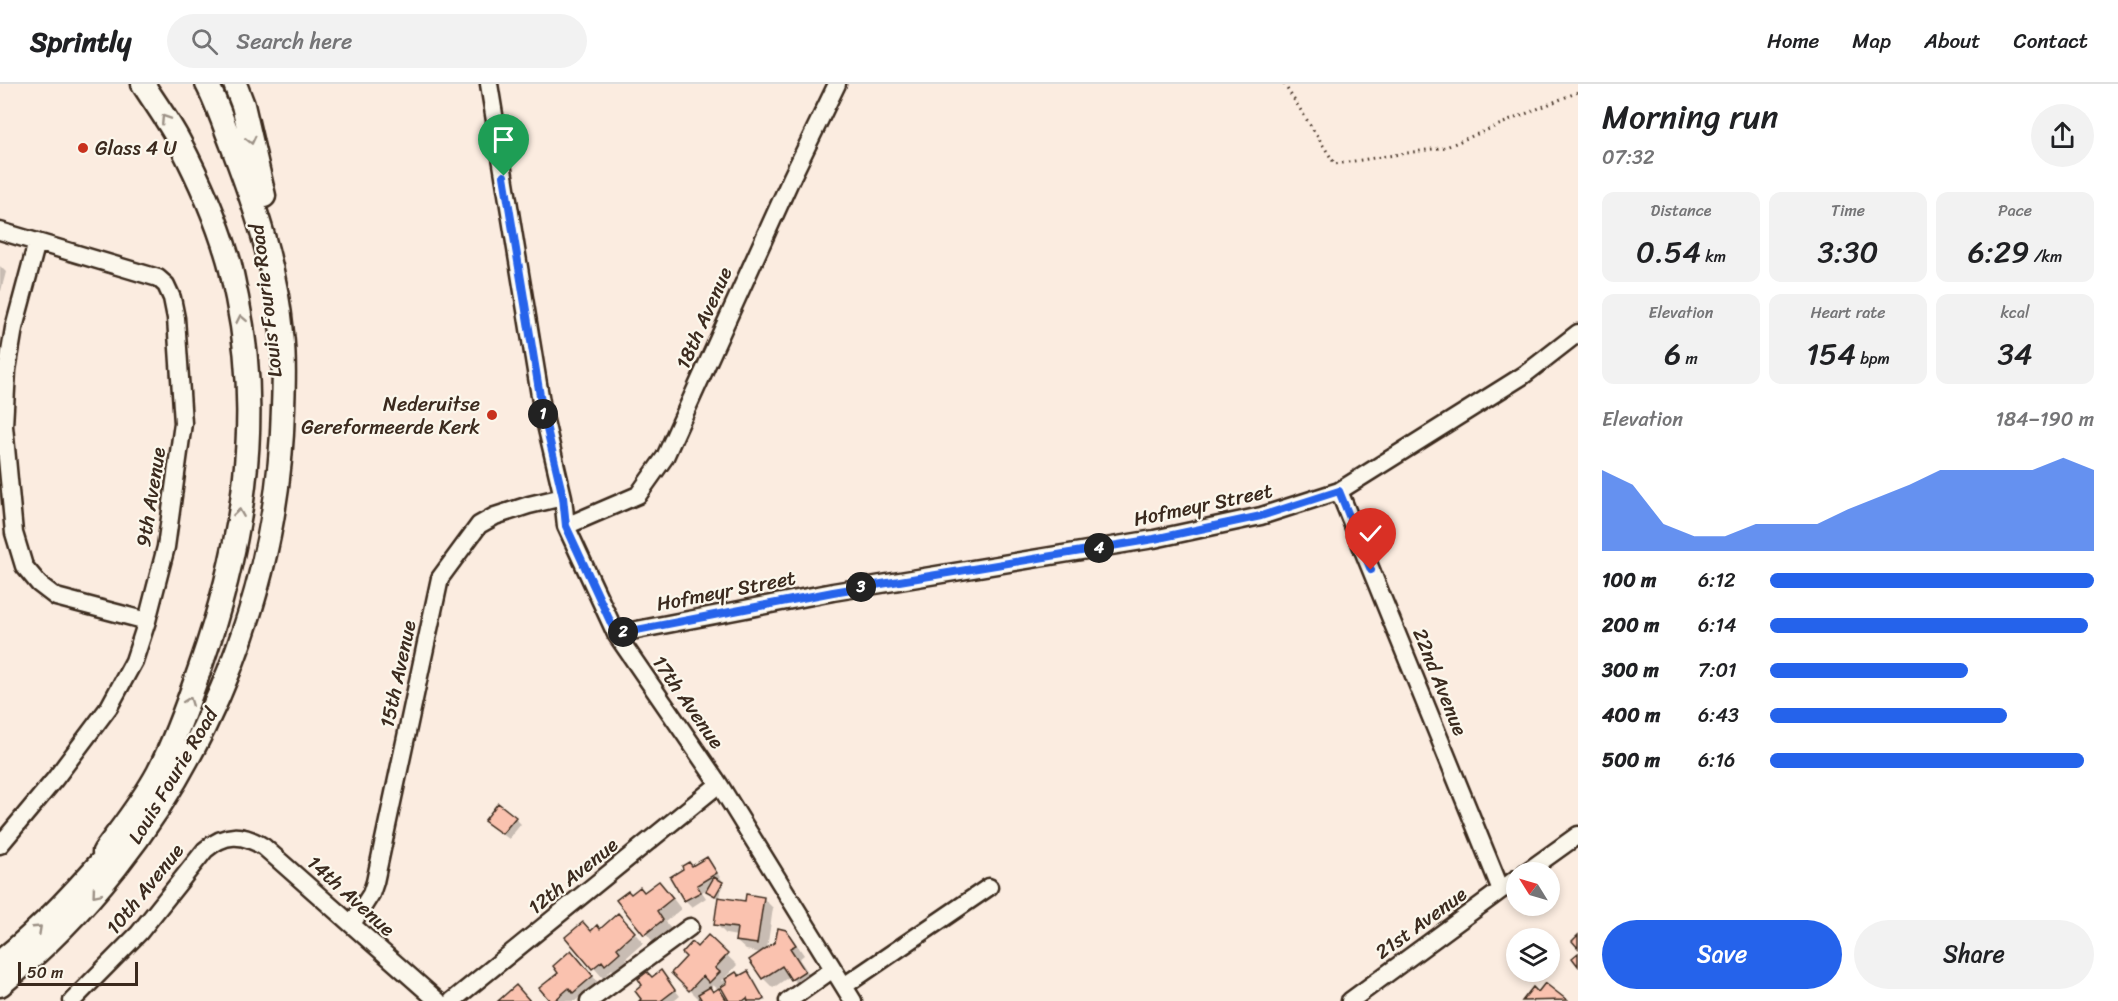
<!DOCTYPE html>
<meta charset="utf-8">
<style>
body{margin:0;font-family:Sriracha,sans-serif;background:#f2f2f2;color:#202124;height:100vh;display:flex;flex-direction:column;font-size:22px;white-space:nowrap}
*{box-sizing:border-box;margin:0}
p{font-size:20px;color:#757577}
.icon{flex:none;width:33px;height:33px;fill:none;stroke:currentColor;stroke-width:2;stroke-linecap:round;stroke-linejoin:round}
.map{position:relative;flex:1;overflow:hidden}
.side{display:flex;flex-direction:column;background:#fff;width:540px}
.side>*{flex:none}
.needle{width:39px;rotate:307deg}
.buttons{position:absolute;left:1506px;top:778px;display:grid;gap:12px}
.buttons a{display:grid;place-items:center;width:54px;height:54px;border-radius:50%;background:#fff;box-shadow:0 3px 9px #0003;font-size:30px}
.scale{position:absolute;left:18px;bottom:15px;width:120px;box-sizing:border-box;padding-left:6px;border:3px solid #3b2a1e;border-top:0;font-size:16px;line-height:21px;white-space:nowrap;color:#3b2a1e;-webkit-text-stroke:4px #fbf7ec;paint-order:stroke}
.pin{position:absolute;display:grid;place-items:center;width:51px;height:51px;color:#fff;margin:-62px -26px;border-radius:50% 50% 50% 0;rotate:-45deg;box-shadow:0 0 6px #0007}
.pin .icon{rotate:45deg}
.km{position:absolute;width:30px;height:30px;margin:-15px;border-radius:50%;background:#222;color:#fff;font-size:16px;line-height:30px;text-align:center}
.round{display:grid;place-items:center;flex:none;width:63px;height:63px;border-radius:32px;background:#f2f2f2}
.summary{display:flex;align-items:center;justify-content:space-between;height:102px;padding:0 24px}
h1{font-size:33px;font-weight:600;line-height:45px}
.metrics{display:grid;grid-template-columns:repeat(3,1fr);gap:9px;height:102px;padding:6px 24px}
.metrics div{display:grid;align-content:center;border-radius:12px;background:#f2f2f2;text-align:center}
.metrics b{font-size:30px;font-weight:600}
.metrics small{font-size:16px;font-weight:400}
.metrics p{font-size:16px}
.chart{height:168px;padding:12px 24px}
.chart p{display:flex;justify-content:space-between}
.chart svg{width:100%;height:108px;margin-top:6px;fill:#2563eb;opacity:.7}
.cta{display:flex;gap:12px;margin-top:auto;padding:12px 24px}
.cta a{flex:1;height:69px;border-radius:36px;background:#2563eb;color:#fff;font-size:24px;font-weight:600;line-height:69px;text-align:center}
.cta a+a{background:#f2f2f2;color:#202124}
ul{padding:0 24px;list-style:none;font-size:20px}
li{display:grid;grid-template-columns:96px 72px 1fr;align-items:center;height:45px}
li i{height:15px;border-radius:8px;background:#2563eb}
header{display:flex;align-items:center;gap:36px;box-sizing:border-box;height:84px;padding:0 30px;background:#fff;border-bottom:2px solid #e0e0e0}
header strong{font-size:28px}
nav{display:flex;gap:33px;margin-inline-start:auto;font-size:21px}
.search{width:420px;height:54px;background:#f2f2f2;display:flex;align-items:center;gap:15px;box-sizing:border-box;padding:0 21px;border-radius:33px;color:#757577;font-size:22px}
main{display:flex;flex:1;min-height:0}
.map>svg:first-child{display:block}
</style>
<header>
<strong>Sprintly</strong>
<div class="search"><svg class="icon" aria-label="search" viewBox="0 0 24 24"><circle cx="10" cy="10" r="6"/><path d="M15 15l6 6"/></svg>Search here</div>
<nav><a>Home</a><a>Map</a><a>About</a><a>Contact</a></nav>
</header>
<main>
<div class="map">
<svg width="1578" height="917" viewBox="0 0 1578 917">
<rect width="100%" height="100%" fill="#fbece0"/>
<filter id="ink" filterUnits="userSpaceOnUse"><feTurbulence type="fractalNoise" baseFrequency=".0167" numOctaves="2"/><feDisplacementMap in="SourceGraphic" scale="12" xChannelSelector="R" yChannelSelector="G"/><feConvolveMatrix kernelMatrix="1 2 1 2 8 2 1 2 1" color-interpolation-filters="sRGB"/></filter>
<g filter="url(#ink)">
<path fill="#0003" fill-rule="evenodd" d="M 0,182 L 6,188 L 1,207 L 0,207 Z
M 515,734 L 521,740 L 509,755 L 493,743 Z
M 707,775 L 722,796 L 719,797 L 724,801 L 718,814 L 708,807 L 711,803 L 702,808 L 706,814 L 692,823 L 685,816 L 672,793 Z
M 668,808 L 681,825 L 665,838 L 672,846 L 655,860 L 618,816 L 631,812 Z
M 763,814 L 773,824 L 767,865 L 777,859 L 785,847 L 795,858 L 804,871 L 799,875 L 814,897 L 802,905 L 790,892 L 773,904 L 763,894 L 751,876 L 762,869 L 746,866 L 736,857 L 737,852 L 726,850 L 716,840 L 746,818 Z
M 628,841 L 643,859 L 626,874 L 629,878 L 616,889 L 612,885 L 603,894 L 567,853 Z
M 708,853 L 737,881 L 721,898 L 736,890 L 740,894 L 748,889 L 754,895 L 766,917 L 701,917 L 673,889 ZM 713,901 L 719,906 L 714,909 L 710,905 ZM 723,904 L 728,915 L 720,907 Z
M 581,878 L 601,902 L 584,917 L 580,913 L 575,917 L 552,917 Z
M 661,888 L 680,912 L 674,917 L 641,917 L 652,895 Z
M 1545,901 L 1566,917 L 1524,917 L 1533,906 L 1538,910 Z"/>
<path fill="#fac2af" stroke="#3b2a1e" stroke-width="1.5" d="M 498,719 L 516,733 L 502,750 L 484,737 Z
M 707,773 L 717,789 L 697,801 L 701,808 L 684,817 L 670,793 L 683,785 L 682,782 L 689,778 L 692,782 Z
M 714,793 L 723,798 L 715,812 L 706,807 Z
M 659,797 L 673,814 L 657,827 L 663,836 L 644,851 L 616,816 L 628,807 L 631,810 L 640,803 L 644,808 Z
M 746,810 L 764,813 L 757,860 L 735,857 L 737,844 L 714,841 L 718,813 L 745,817 Z
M 618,829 L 635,848 L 617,864 L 620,868 L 605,881 L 602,877 L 592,885 L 565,853 L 583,838 L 591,847 L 597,841 L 600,845 Z
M 778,844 L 786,846 L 796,861 L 790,864 L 805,887 L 791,896 L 782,882 L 762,895 L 749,876 L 775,858 Z
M 708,851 L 728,870 L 715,884 L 720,888 L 709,899 L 703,892 L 689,907 L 671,889 L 686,873 L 682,869 L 692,858 L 697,863 Z
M 1578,851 L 1578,864 L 1572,857 Z
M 571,866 L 593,892 L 573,909 L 569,904 L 554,917 L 550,917 L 539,904 L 558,889 L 553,882 Z
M 1578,869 L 1578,882 L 1572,874 Z
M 661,886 L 675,906 L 662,916 L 663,917 L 639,917 L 641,915 L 635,907 L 642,901 L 638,895 L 647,888 L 652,893 Z
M 748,887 L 764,915 L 761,917 L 748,917 L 747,914 L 743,917 L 729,917 L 721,903 L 727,899 L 725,895 L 736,888 L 739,892 Z
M 1545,899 L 1567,916 L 1522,917 L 1533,903 L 1538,908 Z
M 516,901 L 530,917 L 498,917 Z
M 710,903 L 713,908 L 719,904 L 727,917 L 697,917 L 701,915 L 698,910 Z"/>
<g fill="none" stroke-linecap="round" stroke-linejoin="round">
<g stroke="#3b2a1e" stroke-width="21">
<path id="minor" d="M 489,0 L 542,324 L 563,413 L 566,442 L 616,550 L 719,700 L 853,917
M 0,147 L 158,194 L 166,201 L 172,214 L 176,234 L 183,339 L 166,463 L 147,537 L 134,577 L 109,623 L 55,695 L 0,761
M 37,158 L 14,244 L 7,286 L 4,342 L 14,449 L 24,482 L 39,500 L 56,513 L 147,537
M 1339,407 L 1501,806
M 566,442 L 638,411 L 665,373 L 791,95 L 837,0
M 616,550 L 833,508 L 1154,455 L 1261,432 L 1339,407 L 1524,291 L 1578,249
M 1525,789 L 1578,751
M 352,840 L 371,810 L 375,798 L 440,494 L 479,441 L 495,432 L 529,421 L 563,413
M 844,902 L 989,803
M 72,917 L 139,849 L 205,766 C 225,749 242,749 264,763 L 438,917
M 452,917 L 719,700
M 589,917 L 690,843
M 788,917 L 833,885
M 1350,917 L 1516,795"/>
</g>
<g stroke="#3b2a1e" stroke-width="27">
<path id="secondary" d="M 235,0 L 243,21 L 264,112
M 104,768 C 123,742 143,717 158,689 C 175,656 188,619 200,584 C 242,464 263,340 237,214 C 234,201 232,187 228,174 C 216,134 199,95 179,57 C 169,38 155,19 143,0
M 0,878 C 44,843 81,801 118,759
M 0,901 C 172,761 278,546 283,324 C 284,300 285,274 282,249 C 276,183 255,122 232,61 C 224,41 217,19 207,0"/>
</g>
<path stroke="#3b2a1e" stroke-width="3" stroke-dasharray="1.5 4.5" stroke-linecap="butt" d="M 1284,0 L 1335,80 L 1446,63 L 1578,8"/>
<use href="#minor" stroke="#fbf7ec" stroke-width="16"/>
<use href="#secondary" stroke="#fbf7ec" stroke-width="22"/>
</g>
<defs><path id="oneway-chevron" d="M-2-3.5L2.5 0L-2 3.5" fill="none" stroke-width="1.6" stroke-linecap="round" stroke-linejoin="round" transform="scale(1.5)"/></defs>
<g stroke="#9b9085">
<use href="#oneway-chevron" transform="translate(165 35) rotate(-123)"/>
<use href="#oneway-chevron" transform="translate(251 56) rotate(77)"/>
<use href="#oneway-chevron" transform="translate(241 235) rotate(-101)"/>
<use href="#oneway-chevron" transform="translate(239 429) rotate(-81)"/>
<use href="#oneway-chevron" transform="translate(189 617) rotate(-69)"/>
<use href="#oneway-chevron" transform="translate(96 809) rotate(130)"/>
<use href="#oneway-chevron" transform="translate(38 845) rotate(-43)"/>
</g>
</g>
<g fill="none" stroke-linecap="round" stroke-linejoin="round" filter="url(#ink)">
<g stroke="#fff" stroke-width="12">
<path id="route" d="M 504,92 L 542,324 L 563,413 L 566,442 L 616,550 L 833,508 L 1154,455 L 1261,432 L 1339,407 L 1371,486"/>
</g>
<use href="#route" stroke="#2563eb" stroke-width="8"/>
</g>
<g fill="#c8321e" stroke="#fbf7ec" stroke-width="2">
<circle cx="83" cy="64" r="6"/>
<circle cx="492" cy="331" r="6"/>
</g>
<g text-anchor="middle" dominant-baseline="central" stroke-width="4.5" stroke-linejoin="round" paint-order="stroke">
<g font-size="20" fill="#3b2a1e" stroke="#fbf7ec" text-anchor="start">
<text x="95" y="64">Glass 4 U</text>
<text x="480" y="320" text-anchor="end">Nederuitse<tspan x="480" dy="23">Gereformeerde Kerk</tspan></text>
</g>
<g font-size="20" fill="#3b2a1e" stroke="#fbf7ec">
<text transform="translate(266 217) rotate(-97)">Louis Fourie Road</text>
<text transform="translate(704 234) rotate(-66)">18th Avenue</text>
<text transform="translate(151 413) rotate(-81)">9th Avenue</text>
<text transform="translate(1203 421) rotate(-12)">Hofmeyr Street</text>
<text transform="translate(726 507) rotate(-11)">Hofmeyr Street</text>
<text transform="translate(398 590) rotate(-78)">15th Avenue</text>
<text transform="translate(1440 598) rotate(68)">22nd Avenue</text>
<text transform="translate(688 618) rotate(55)">17th Avenue</text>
<text transform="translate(173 692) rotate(-59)">Louis Fourie Road</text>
<text transform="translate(573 792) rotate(-39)">12th Avenue</text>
<text transform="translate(145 805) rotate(-51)">10th Avenue</text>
<text transform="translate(351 812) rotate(42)">14th Avenue</text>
<text transform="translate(1421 839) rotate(-36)">21st Avenue</text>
</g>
</g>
</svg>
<div class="buttons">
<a><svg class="needle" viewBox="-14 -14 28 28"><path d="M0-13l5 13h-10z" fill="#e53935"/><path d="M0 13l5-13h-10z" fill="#757577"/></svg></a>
<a><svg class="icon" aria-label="layers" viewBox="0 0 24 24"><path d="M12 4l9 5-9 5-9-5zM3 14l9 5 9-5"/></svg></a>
</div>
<div class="scale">50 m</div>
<div class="pin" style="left:504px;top:92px;background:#1e9e55"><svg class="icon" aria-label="arrive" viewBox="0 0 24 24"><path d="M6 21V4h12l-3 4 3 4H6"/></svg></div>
<div class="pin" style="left:1371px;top:486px;background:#d93025"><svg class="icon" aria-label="check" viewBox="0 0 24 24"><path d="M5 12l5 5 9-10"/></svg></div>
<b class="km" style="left:543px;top:330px">1</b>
<b class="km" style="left:623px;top:548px">2</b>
<b class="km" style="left:861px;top:503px">3</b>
<b class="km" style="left:1099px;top:464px">4</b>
</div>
<section class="side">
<div class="summary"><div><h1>Morning run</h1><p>07:32</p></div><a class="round"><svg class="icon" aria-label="share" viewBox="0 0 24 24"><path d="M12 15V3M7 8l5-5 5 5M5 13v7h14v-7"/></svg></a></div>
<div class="metrics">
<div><p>Distance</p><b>0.54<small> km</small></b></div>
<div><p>Time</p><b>3:30</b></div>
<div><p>Pace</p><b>6:29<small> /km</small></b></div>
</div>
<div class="metrics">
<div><p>Elevation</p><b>6<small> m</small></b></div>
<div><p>Heart rate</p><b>154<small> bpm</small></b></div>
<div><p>kcal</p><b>34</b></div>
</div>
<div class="chart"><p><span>Elevation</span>184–190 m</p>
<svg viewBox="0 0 160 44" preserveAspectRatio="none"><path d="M0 44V11L10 17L20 33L30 38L40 38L50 33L60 33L70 33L80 27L90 22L100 17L110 11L120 11L130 11L140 11L150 6L160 11V44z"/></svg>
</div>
<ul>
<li><b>100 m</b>6:12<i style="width:100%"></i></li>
<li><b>200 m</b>6:14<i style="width:98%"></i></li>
<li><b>300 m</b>7:01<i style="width:61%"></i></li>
<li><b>400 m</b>6:43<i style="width:73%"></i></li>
<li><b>500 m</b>6:16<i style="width:97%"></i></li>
</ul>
<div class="cta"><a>Save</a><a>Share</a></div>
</section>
</main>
